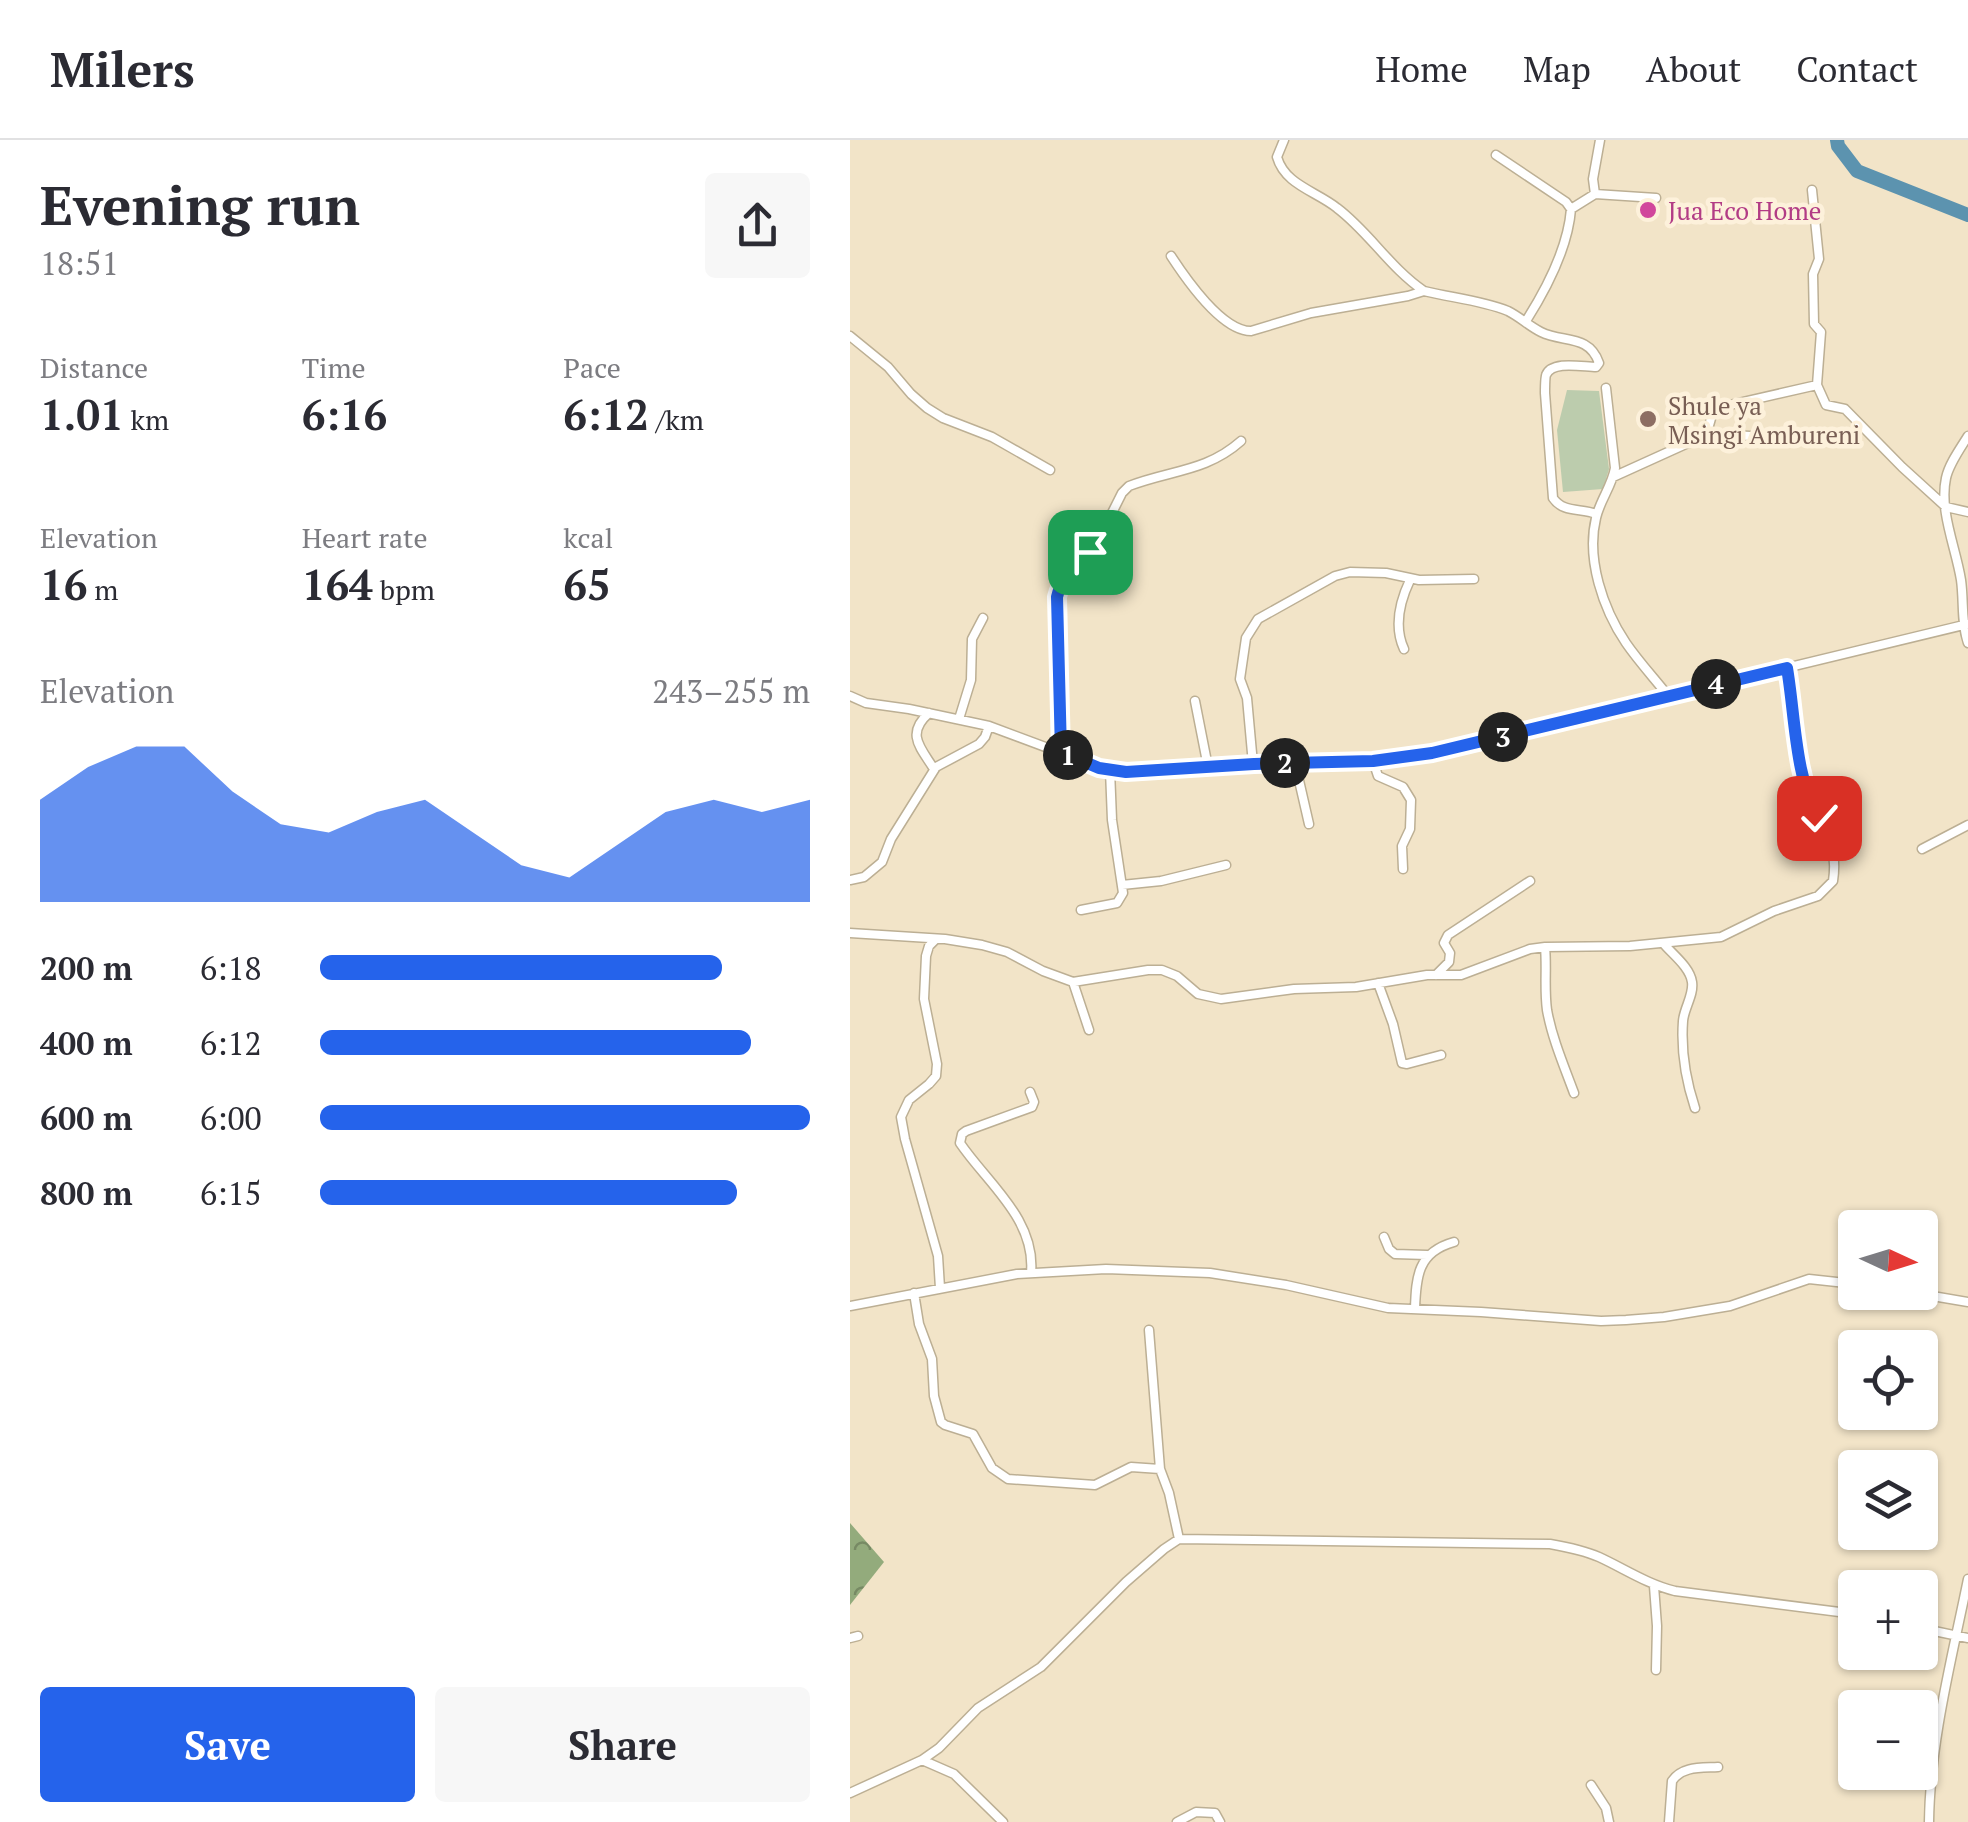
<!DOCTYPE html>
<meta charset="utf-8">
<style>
body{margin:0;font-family:"PT Serif",serif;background:#f7f7f7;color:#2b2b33;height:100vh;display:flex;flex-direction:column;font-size:38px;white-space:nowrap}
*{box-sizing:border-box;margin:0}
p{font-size:32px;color:#7c7c81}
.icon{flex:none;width:55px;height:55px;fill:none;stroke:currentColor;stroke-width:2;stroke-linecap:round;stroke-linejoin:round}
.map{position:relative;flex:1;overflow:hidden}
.side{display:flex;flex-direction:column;background:#fff;width:850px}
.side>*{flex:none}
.needle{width:65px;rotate:94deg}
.controls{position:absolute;left:988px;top:1070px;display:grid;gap:20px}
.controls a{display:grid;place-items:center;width:100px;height:100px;border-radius:10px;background:#fff;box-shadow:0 2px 8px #0004;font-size:50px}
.pin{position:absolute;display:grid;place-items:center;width:85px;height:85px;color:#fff;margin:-42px;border-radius:20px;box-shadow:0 5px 15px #0006}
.km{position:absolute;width:50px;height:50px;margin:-25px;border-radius:50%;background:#222;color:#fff;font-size:28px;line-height:50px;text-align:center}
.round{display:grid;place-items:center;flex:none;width:105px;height:105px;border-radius:10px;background:#f7f7f7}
.overview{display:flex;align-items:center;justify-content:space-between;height:170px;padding:0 40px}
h1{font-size:55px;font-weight:700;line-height:75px}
.stats{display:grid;grid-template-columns:repeat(3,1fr);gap:15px;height:170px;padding:10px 40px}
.stats div{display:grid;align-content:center}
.stats b{font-size:42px;font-weight:700}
.stats small{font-size:28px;font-weight:400}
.stats p{font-size:28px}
.chart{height:280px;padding:20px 40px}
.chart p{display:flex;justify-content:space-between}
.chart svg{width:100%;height:180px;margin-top:10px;fill:#2563eb;opacity:.7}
.button{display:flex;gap:20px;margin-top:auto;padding:20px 40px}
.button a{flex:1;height:115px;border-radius:10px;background:#2563eb;color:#fff;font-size:40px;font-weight:700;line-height:115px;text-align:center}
.button a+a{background:#f7f7f7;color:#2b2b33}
ul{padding:0 40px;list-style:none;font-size:32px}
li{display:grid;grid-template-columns:160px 120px 1fr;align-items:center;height:75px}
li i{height:25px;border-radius:12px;background:#2563eb}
header{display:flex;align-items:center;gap:60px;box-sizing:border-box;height:140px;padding:0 50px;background:#fff;border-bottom:2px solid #e1e1e2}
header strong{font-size:48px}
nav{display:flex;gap:55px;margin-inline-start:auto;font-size:35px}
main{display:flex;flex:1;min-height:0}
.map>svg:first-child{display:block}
</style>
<header>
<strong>Milers</strong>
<nav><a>Home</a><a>Map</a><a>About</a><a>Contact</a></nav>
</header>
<main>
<section class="side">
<div class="overview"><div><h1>Evening run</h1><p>18:51</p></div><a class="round"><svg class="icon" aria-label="share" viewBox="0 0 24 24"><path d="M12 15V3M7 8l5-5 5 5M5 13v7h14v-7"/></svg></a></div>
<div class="stats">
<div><p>Distance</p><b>1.01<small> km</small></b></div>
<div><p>Time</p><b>6:16</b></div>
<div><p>Pace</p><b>6:12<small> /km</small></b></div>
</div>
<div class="stats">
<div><p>Elevation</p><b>16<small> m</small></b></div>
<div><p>Heart rate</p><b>164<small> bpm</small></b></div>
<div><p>kcal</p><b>65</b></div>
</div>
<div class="chart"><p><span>Elevation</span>243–255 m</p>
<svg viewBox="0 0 160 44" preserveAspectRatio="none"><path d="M0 44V19L10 11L20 6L30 6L40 17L50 25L60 27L70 22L80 19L90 27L100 35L110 38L120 30L130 22L140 19L150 22L160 19V44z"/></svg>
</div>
<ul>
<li><b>200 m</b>6:18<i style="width:82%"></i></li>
<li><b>400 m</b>6:12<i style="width:88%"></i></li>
<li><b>600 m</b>6:00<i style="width:100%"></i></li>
<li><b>800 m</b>6:15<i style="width:85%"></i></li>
</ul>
<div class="button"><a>Save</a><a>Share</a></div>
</section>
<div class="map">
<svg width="1118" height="1682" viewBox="0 0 1118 1682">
<defs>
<pattern id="forest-crowns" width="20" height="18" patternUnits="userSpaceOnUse" patternTransform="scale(2.5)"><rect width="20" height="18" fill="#93ab7c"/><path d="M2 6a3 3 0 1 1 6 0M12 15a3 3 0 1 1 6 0" fill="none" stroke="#778a64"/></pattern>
</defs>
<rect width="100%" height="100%" fill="#f2e4c8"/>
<path fill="url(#forest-crowns)" d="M 0,1383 L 34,1422 L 0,1465 Z"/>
<path fill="#bcccad" d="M 717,250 L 749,251 L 759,329 L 753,349 L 713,352 L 707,290 Z"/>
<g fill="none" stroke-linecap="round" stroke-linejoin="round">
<path stroke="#5c93af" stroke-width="14" d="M 987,0 L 988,6 L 1007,31 L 1118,75"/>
<g stroke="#bcaf94" stroke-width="11">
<path id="street" d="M 434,0 L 427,17 C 435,45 466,51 487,68 C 519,92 540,128 574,151 C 602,158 631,160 658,171 C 670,177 679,186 691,192 C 713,203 739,194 749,223 L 746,227 C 733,227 702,220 696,235 C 695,236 695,252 695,253 L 703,358 C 713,373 731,368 746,374
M 646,15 L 716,62 L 721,69 C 718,108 697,148 676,181
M 745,54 L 743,39 L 750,0
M 721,69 L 745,54 L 806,58
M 321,116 C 336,139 372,191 401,191 L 461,173 L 558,156 L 574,151
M 0,196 L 38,227 L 61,254 L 77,268 L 93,278 L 142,297 L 200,330
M 967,245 L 976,265 L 995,269 L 1052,327 L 1096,367 L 1118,372
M 756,248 L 765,328 C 762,346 750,360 746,378 C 736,419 753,469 776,503 C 789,522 805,539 819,557
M 856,296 L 862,275 L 871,267 L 967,245 L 971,192 L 964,184 L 963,134 L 969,119 L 962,50
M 1118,296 C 1110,309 1099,324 1096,338 C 1089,371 1106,408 1111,440 C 1114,461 1111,483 1118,503
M 763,337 L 838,303 L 883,295 L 933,298
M 554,509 C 544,487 550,461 560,440
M 0,556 L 16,563 L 59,569 L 139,586 L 249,627 L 277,632 L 403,624 L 523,621 L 583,613 L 1118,484
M 345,561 L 358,627
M 79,573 C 55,594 71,608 84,629
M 109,579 L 121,540 L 122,499 L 133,478
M 211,612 L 206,473 L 208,451 L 213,441 L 227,422 L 238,414 L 246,396 L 258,381 L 272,353 L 279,346 C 320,330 356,332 391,301
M 523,621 L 528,636 L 553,647 L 561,660 L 560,689 L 552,706 L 553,729
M 445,623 L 459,684
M 403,624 L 397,558 L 390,539 L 396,498 L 408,479 L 485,436 L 500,432 L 536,433 L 569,440 L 624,439
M 1072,709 L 1118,685
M 0,740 L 14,737 L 32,722 L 41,699 L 86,627 L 129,604 L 135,597 L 139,586
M 272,745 L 311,741 L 376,725
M 231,770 L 267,763 L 273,753 L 262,680 L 260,630
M 0,793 L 95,799 L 132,805 L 157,812 L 193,831 L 223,842 L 298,830 L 312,830 L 327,836 L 348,854 L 371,859 L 444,849 L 506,847 L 577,835 L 611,835 L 680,809 L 695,807 L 780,806 L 871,797 L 924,771 L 968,756 L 983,741 C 990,694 964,684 953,645 C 950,633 950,619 949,606 C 945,580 942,554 937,528
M 86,799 L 79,806 L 76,816 L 74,859 L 87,924 L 86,936 L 79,944 L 59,960 L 51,977 L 55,999 L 88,1116 L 90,1148
M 813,803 C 822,814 840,827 842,842 C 844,855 834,868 833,881 C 831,909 836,941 845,968
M 695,807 C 697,828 694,848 697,870 C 702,898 714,926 724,953
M 586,835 L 599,822 L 600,813 L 594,803 L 598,795 L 680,741
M 223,842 L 239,890
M 528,843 L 543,884 L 552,923 L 557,924 L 591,915
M 180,952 L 184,962 L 182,967 L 116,991 L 112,994 L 110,1003 C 137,1043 186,1079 181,1133
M 534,1097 L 539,1109 L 545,1114 L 577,1115
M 1059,1152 L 1118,1162
M 64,1153 L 69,1184 L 82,1219 L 84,1256 L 91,1282 L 95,1285 L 123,1294 L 142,1328 L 158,1339 L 245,1345 L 281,1327 L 310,1329
M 0,1166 L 167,1134 L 256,1129 L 360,1133 L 436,1145 L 538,1168 L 631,1172 L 751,1181 L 776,1180 L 814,1177 L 880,1166 L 959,1139 L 1005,1144
M 565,1169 C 566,1136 568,1112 604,1102
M 299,1190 L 310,1329 L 319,1353 L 329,1399
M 804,1446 L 807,1486 L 806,1530
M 1070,1488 L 1118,1498
M 0,1498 L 8,1496
M 72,1620 L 104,1634 L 153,1682
M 741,1645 L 756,1668 L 759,1682
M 0,1653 L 72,1620 L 89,1608 L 128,1568 L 191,1527 L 276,1442 L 314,1409 L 329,1399 L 700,1404 C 717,1407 733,1410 749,1417 C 775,1429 797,1444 825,1451 L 1005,1474
M 327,1682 L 346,1672 L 365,1673 L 370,1682
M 819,1682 L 822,1641 C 832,1626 851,1628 868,1627
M 1079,1682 C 1080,1602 1102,1518 1118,1439"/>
</g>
<use href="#street" stroke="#fff" stroke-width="8"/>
</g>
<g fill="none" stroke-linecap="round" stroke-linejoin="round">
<g stroke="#fff" stroke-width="20">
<path id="route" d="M 240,412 C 226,427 212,436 207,457 L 211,612 L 249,628 L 276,632 L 404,624 L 523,621 L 582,613 L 937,528 C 945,574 945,640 969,678"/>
</g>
<use href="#route" stroke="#2563eb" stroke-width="12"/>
</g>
<circle fill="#d1479c" stroke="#fdf1db" stroke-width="4" cx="798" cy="70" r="10"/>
<circle fill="#8d6e63" stroke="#fdf1db" stroke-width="4" cx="798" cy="279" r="10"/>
<g text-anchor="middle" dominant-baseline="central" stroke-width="9" stroke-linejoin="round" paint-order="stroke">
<g font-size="25" fill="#b23c85" stroke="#fdf1db" text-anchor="start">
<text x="818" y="70">Jua Eco Home</text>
</g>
<g font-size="25" fill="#785e54" stroke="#fdf1db" text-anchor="start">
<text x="818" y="265">Shule ya<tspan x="818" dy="29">Msingi Ambureni</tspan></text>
</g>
</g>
</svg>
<div class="controls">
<a><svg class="needle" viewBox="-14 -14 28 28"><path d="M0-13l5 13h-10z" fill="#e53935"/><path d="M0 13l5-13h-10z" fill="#7c7c81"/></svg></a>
<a><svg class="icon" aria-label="locate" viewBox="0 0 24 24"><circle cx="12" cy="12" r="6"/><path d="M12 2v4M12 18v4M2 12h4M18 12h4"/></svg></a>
<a><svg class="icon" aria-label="layers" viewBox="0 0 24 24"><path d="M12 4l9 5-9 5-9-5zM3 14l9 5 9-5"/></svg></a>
<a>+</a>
<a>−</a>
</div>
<div class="pin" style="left:240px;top:412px;background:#1e9e55"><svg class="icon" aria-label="arrive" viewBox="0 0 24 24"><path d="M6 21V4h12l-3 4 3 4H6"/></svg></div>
<div class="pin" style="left:969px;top:678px;background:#d93025"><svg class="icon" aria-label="check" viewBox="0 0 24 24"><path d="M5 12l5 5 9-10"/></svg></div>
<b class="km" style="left:218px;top:615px">1</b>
<b class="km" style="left:435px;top:623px">2</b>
<b class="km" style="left:653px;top:597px">3</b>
<b class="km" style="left:866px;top:544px">4</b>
</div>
</main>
